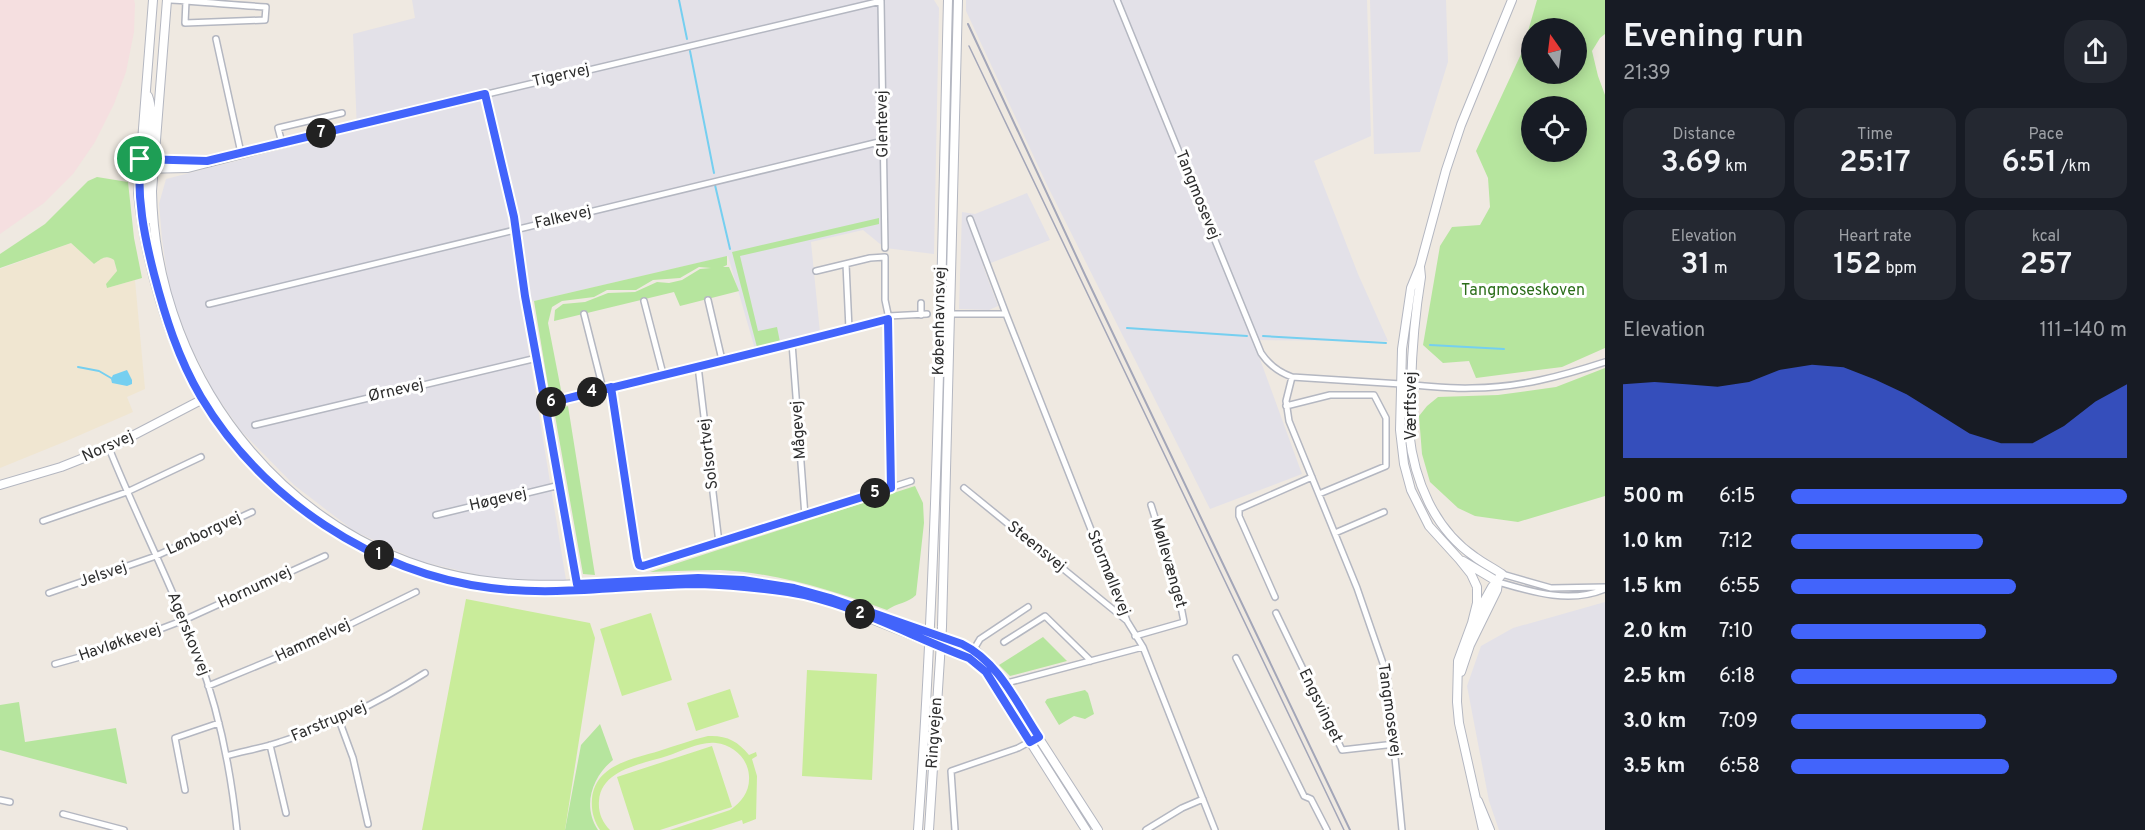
<!DOCTYPE html>
<meta charset="utf-8">
<style>
body{margin:0;font-family:Overpass,sans-serif;background:#242831;color:#f1f3f6;height:100vh;display:flex;flex-direction:column;font-size:22px;white-space:nowrap}
*{box-sizing:border-box;margin:0}
p{font-size:20px;color:#9ea1a6}
.icon{flex:none;width:33px;height:33px;fill:none;stroke:currentColor;stroke-width:2;stroke-linecap:round;stroke-linejoin:round}
.map{position:relative;flex:1;overflow:hidden}
.details{display:flex;flex-direction:column;background:#171b24;width:540px}
.details>*{flex:none}
.needle{width:39px;rotate:346deg}
.tools{position:absolute;left:1521px;top:18px;display:grid;gap:12px}
.tools a{display:grid;place-items:center;width:66px;height:66px;border-radius:50%;background:#171b24;box-shadow:0 3px 15px #0003;font-size:30px}
.pin{position:absolute;display:grid;place-items:center;width:51px;height:51px;color:#fff;margin:-26px;border:3px solid #fff;border-radius:50%;box-shadow:0 2px 6px #0007}
.km{position:absolute;width:30px;height:30px;margin:-15px;border-radius:50%;background:#222;color:#fff;font-size:16px;line-height:30px;text-align:center}
.round{display:grid;place-items:center;flex:none;width:63px;height:63px;border-radius:24px;background:#242831}
.summary{display:flex;align-items:center;justify-content:space-between;height:102px;padding:0 18px}
h1{font-size:33px;font-weight:600;line-height:45px}
.metrics{display:grid;grid-template-columns:repeat(3,1fr);gap:9px;height:102px;padding:6px 18px}
.metrics div{display:grid;align-content:center;border-radius:15px;background:#242831;text-align:center}
.metrics b{font-size:30px;font-weight:600}
.metrics small{font-size:16px;font-weight:400}
.metrics p{font-size:16px}
.chart{height:168px;padding:12px 18px}
.chart p{display:flex;justify-content:space-between}
.chart svg{width:100%;height:108px;margin-top:6px;fill:#4264fb;opacity:.7}
ul{padding:0 18px;list-style:none;font-size:20px}
li{display:grid;grid-template-columns:96px 72px 1fr;align-items:center;height:45px}
li i{height:15px;border-radius:8px;background:#4264fb}
main{display:flex;flex:1;min-height:0}
.map>svg:first-child{display:block}
</style>
<main>
<div class="map">
<svg width="1605" height="830" viewBox="0 0 1605 830">
<rect width="100%" height="100%" fill="#efe9e1"/>
<path fill="#e3e1e8" d="M 412,0 L 934,0 L 939,8 L 934,254 L 885,248 L 863,230 L 811,242 L 820,333 L 755,349 L 728,256 L 521,304 L 566,580 L 532,580 L 487,577 L 419,561 L 354,531 L 294,485 L 241,431 L 214,392 L 192,349 L 170,294 L 162,239 L 159,204 L 166,179 L 357,130 L 353,34 L 415,18 Z
M 966,0 L 1367,0 L 1371,136 L 1314,161 L 1358,274 L 1388,341 L 1253,340 L 1302,474 L 1210,509 L 1047,185 L 966,11 Z
M 1370,0 L 1446,0 L 1448,62 L 1420,152 L 1374,154 Z
M 1027,193 L 1050,240 L 983,266 L 998,306 L 989,310 L 959,309 L 962,212 L 975,214 Z
M 1605,602 L 1605,830 L 1499,830 L 1489,801 L 1467,686 L 1481,646 L 1513,628 Z"/>
<path fill="#f0e6d1" d="M 71,243 L 94,264 L 102,258 L 110,257 L 114,260 L 117,272 L 106,284 L 107,288 L 135,280 L 145,389 L 127,397 L 133,412 L 64,442 L 0,468 L 0,269 Z"/>
<path fill="#f5dfe0" d="M 0,0 L 134,0 L 135,4 L 134,32 L 126,72 L 114,104 L 95,142 L 73,174 L 44,203 L 0,234 Z"/>
<path fill="#b6e59e" fill-rule="evenodd" d="M 1537,0 L 1605,0 L 1605,34 L 1600,38 L 1592,51 L 1598,76 L 1605,95 L 1605,348 L 1562,367 L 1476,378 L 1469,361 L 1443,363 L 1423,345 L 1440,246 L 1452,227 L 1480,225 L 1490,207 L 1488,178 L 1476,151 L 1522,52 ZM 1532,28 L 1576,28 L 1576,74 L 1532,74 ZM 1532,106 L 1576,106 L 1576,152 L 1532,152 Z
M 97,177 L 128,182 L 134,238 L 142,278 L 107,288 L 106,284 L 117,271 L 114,260 C 106,254 101,259 94,264 L 71,243 L 0,268 L 0,254 L 45,224 L 88,181 Z
M 879,218 L 879,224 L 740,256 L 758,331 L 777,327 L 780,342 L 757,347 L 732,252 Z
M 727,256 L 727,265 L 723,267 L 729,267 L 739,291 L 680,306 L 674,292 L 554,321 L 555,310 L 563,304 L 585,302 L 608,293 L 635,292 L 657,282 L 669,283 L 682,280 L 700,269 L 711,268 L 699,267 L 680,278 L 653,280 L 636,290 L 607,290 L 594,297 L 562,301 L 552,307 L 548,323 L 562,395 L 550,397 L 534,301 Z
M 1605,368 L 1605,496 L 1518,522 L 1475,516 L 1458,508 L 1430,482 L 1422,454 L 1419,416 L 1427,406 L 1438,397 L 1498,395 L 1556,387 Z
M 568,406 L 595,575 L 583,574 L 554,410 Z
M 915,486 L 923,503 L 924,523 L 916,595 C 908,603 897,603 887,610 C 833,591 779,573 720,570 C 697,570 673,571 650,572 Z
M 1043,637 L 1067,661 L 1010,676 L 999,665 Z
M 1085,690 L 1088,693 L 1094,714 L 1085,719 L 1074,716 L 1059,725 L 1045,702 L 1047,699 Z
M 19,702 L 25,742 L 116,728 L 127,784 L 0,750 L 0,705 Z
M 600,724 L 613,760 C 592,777 582,806 598,830 L 565,830 L 581,745 Z"/>
<path fill="#c9ec9a" d="M 466,599 L 590,623 L 595,638 L 565,830 L 422,830 Z
M 651,613 L 672,680 L 622,696 L 600,629 Z
M 807,670 L 877,674 L 872,780 L 802,776 Z
M 730,689 L 739,717 L 696,731 L 687,703 Z
M 708,736 C 726,735 738,741 749,755 L 756,752 L 757,756 L 752,759 L 757,776 L 756,819 L 743,824 L 742,820 L 711,830 L 670,830 L 730,810 C 742,802 750,791 749,776 C 748,758 733,745 716,743 C 701,741 682,751 667,756 C 643,764 601,769 599,801 C 598,812 602,822 610,830 L 600,830 C 594,821 591,811 592,799 C 595,765 632,759 659,751 C 675,746 691,740 708,736 Z
M 712,746 L 732,807 L 660,830 L 634,830 L 617,777 Z"/>
<path fill="#75cff0" d="M 127,370 L 132,380 L 132,384 L 127,386 L 112,383 L 111,379 L 113,375 Z"/>
<g fill="none" stroke-linecap="round" stroke-linejoin="round">
<path stroke="#75cff0" stroke-width="2" d="M 679,0 L 687,39
M 690,51 L 714,173
M 715,185 L 730,249
M 1127,328 L 1247,336
M 1263,336 L 1386,343
M 1430,345 L 1504,349
M 78,367 L 99,371 L 111,378"/>
<g stroke="#b4b7c1" stroke-width="8">
<path id="street" d="M 171,0 C 203,2 235,5 266,7 L 265,20 L 185,23 L 186,1
M 1117,0 L 1261,353 C 1269,365 1278,372 1292,377 L 1401,384
M 881,1 L 885,248
M 216,39 L 241,153
M 485,94 L 514,217 L 525,295 L 577,587
M 335,130 L 881,1
M 282,143 L 278,128 L 342,113
M 970,219 L 1006,314
M 846,264 L 849,329
M 816,271 L 870,258 L 885,257 L 885,300 L 888,314 L 891,488
M 708,300 L 722,360
M 644,301 L 663,374
M 921,303 L 921,315
M 209,304 L 883,141
M 584,314 L 603,389
M 951,314 L 1006,314 L 1127,621 L 1143,647 L 1215,830
M 888,316 L 927,314
M 792,343 L 805,516
M 698,366 L 719,543
M 1292,377 L 1286,401 L 1289,421 L 1357,588 L 1387,675 L 1402,830
M 1411,385 C 1431,386 1452,389 1472,388 C 1518,388 1562,376 1605,362
M 611,387 L 637,558 L 641,565 L 647,566 L 911,481
M 545,404 L 888,319
M 1286,406 L 1330,395 L 1374,395 L 1386,418 L 1386,466 L 1319,494
M 255,425 L 537,358
M 109,448 C 137,518 172,585 198,655 C 219,711 231,771 237,830
M 964,488 L 1126,620
M 436,515 L 560,485
M 43,521 L 127,492 L 201,457
M 1335,533 L 1384,512
M 1502,574 L 1551,588 L 1605,587
M 1498,582 C 1532,592 1570,604 1605,589
M 49,593 L 156,556 L 252,512
M 1275,597 L 1239,516 L 1239,509 L 1312,477
M 1276,613 L 1342,750 L 1395,744
M 1135,636 L 1184,622 L 1178,591 L 1151,505
M 1004,642 L 1045,616 L 1091,661
M 974,649 L 980,639 L 1028,607
M 1236,658 L 1304,796 L 1311,799 L 1327,830
M 55,664 L 105,650 L 184,620 L 325,556
M 1003,684 L 1143,647
M 208,686 L 310,644 L 416,592
M 339,720 L 353,758 L 368,824
M 270,745 L 286,813
M 226,756 C 244,751 262,748 280,742 C 332,726 379,702 425,673
M 185,790 L 175,738 L 219,723
M 0,800 L 10,802
M 63,814 L 124,830
M 955,830 L 951,771 L 1018,748 L 1031,741
M 1146,830 L 1182,808 L 1203,799"/>
</g>
<g stroke="#b4b7c1" stroke-width="10">
<path id="secondary" d="M 153,0 L 138,193 C 145,259 168,344 203,400 C 275,513 396,585 530,591 C 619,594 713,570 801,595
M 167,0 L 152,191 C 155,384 298,561 495,582 C 548,588 603,583 657,580 C 687,579 717,576 746,580 C 821,590 891,620 962,644 L 974,649 L 993,667 L 1098,830
M 148,96 C 157,120 140,147 152,169
M 151,160 L 199,161
M 144,166 C 147,174 147,207 148,219
M 139,169 L 188,168 L 335,130
M 1420,267 L 1421,277 C 1415,313 1412,349 1411,386 C 1410,401 1408,417 1409,432 C 1414,480 1434,529 1475,557 C 1483,563 1493,568 1502,574 L 1492,587 L 1472,623 L 1458,661 L 1457,702 L 1459,723 L 1483,830
M 0,485 L 61,467 L 109,448 L 205,398
M 1463,561 L 1498,582
M 864,616 L 969,658 L 986,672 L 1086,830
M 1472,623 L 1477,603 L 1477,587 L 1471,574 L 1459,559 L 1429,526 L 1411,490 L 1404,464 L 1400,430 L 1402,349 L 1411,288 L 1420,266 L 1446,170 L 1461,125 L 1512,0
M 1461,672 L 1470,645 L 1497,590 L 1498,582
M 1478,801 L 1490,830
M 918,830 C 938,554 941,277 948,0
M 929,830 L 942,627 L 958,0"/>
</g>
<use href="#street" stroke="#fff" stroke-width="5"/>
<use href="#secondary" stroke="#fff" stroke-width="8"/>
<path stroke="#a3a6b8" stroke-width="1.5" d="M 969,46 L 1344,830"/>
<path stroke="#a3a6b8" stroke-width="2" d="M 968,24 L 1085,275 L 1350,830"/>
</g>
<g fill="none" stroke-linecap="round" stroke-linejoin="round">
<g stroke="#fff" stroke-width="12">
<path id="route" d="M 140,159 C 137,199 144,235 154,274 C 165,316 178,358 201,397 C 262,499 373,573 491,588 C 560,597 631,584 700,584 C 730,585 759,588 788,592 C 848,601 912,637 969,658 L 986,672 L 1030,742 L 1039,737 C 1017,704 999,662 962,644 L 830,598 L 794,588 L 743,580 L 698,578 L 577,584 L 545,404 C 659,376 774,349 888,319 L 891,488 L 643,566 L 639,565 L 637,558 L 611,387 L 545,404 L 525,296 L 514,217 L 485,94 L 207,161 L 140,159"/>
</g>
<use href="#route" stroke="#4264fb" stroke-width="8"/>
</g>
<g text-anchor="middle" dominant-baseline="central" stroke-width="6" stroke-linejoin="round" paint-order="stroke">
<g font-size="16" fill="#2e2e2e" stroke="#fff">
<text transform="translate(561 76) rotate(-13)">Tigervej</text>
<text transform="translate(883 124) rotate(-91)">Glentevej</text>
<text transform="translate(1197 195) rotate(68)">Tangmosevej</text>
<text transform="translate(563 218) rotate(-13)">Falkevej</text>
<text transform="translate(940 321) rotate(-89)">Københavnsvej</text>
<text transform="translate(396 391) rotate(-13)">Ørnevej</text>
<text transform="translate(1412 406) rotate(-90)">Værftsvej</text>
<text transform="translate(799 430) rotate(-94)">Mågevej</text>
<text transform="translate(108 447) rotate(-24)">Norsvej</text>
<text transform="translate(709 454) rotate(-97)">Solsortvej</text>
<text transform="translate(498 500) rotate(-13)">Høgevej</text>
<text transform="translate(204 534) rotate(-25)">Lønborgvej</text>
<text transform="translate(1036 547) rotate(39)">Steensvej</text>
<text transform="translate(1168 563) rotate(74)">Møllevænget</text>
<text transform="translate(1108 573) rotate(68)">Stormøllevej</text>
<text transform="translate(103 575) rotate(-19)">Jelsvej</text>
<text transform="translate(255 588) rotate(-25)">Hornumvej</text>
<text transform="translate(188 634) rotate(68)">Agerskovvej</text>
<text transform="translate(313 641) rotate(-25)">Hammelvej</text>
<text transform="translate(120 643) rotate(-19)">Havløkkevej</text>
<text transform="translate(1320 706) rotate(64)">Engsvinget</text>
<text transform="translate(1389 710) rotate(82)">Tangmosevej</text>
<text transform="translate(329 722) rotate(-23)">Farstrupvej</text>
<text transform="translate(935 733) rotate(-86)">Ringvejen</text>
</g>
<g font-size="16" fill="#2c6e1b" stroke="#fff">
<text x="1523" y="291">Tangmoseskoven</text>
</g>
</g>
</svg>
<div class="tools">
<a><svg class="needle" viewBox="-14 -14 28 28"><path d="M0-13l5 13h-10z" fill="#e53935"/><path d="M0 13l5-13h-10z" fill="#9ea1a6"/></svg></a>
<a><svg class="icon" aria-label="locate" viewBox="0 0 24 24"><circle cx="12" cy="12" r="6"/><path d="M12 2v4M12 18v4M2 12h4M18 12h4"/></svg></a>
</div>
<div class="pin" style="left:140px;top:159px;background:#1e9e55"><svg class="icon" aria-label="arrive" viewBox="0 0 24 24"><path d="M6 21V4h12l-3 4 3 4H6"/></svg></div>
<b class="km" style="left:379px;top:555px">1</b>
<b class="km" style="left:860px;top:614px">2</b>
<b class="km" style="left:592px;top:392px">4</b>
<b class="km" style="left:875px;top:493px">5</b>
<b class="km" style="left:551px;top:402px">6</b>
<b class="km" style="left:321px;top:133px">7</b>
</div>
<section class="details">
<div class="summary"><div><h1>Evening run</h1><p>21:39</p></div><a class="round"><svg class="icon" aria-label="share" viewBox="0 0 24 24"><path d="M12 15V3M7 8l5-5 5 5M5 13v7h14v-7"/></svg></a></div>
<div class="metrics">
<div><p>Distance</p><b>3.69<small> km</small></b></div>
<div><p>Time</p><b>25:17</b></div>
<div><p>Pace</p><b>6:51<small> /km</small></b></div>
</div>
<div class="metrics">
<div><p>Elevation</p><b>31<small> m</small></b></div>
<div><p>Heart rate</p><b>152<small> bpm</small></b></div>
<div><p>kcal</p><b>257</b></div>
</div>
<div class="chart"><p><span>Elevation</span>111–140 m</p>
<svg viewBox="0 0 160 44" preserveAspectRatio="none"><path d="M0 44V14L10 13L20 14L30 15L40 13L50 8L60 6L70 7L80 12L90 18L100 26L110 34L120 38L130 38L140 31L150 21L160 14V44z"/></svg>
</div>
<ul>
<li><b>500 m</b>6:15<i style="width:100%"></i></li>
<li><b>1.0 km</b>7:12<i style="width:57%"></i></li>
<li><b>1.5 km</b>6:55<i style="width:67%"></i></li>
<li><b>2.0 km</b>7:10<i style="width:58%"></i></li>
<li><b>2.5 km</b>6:18<i style="width:97%"></i></li>
<li><b>3.0 km</b>7:09<i style="width:58%"></i></li>
<li><b>3.5 km</b>6:58<i style="width:65%"></i></li>
</ul>
</section>
</main>
